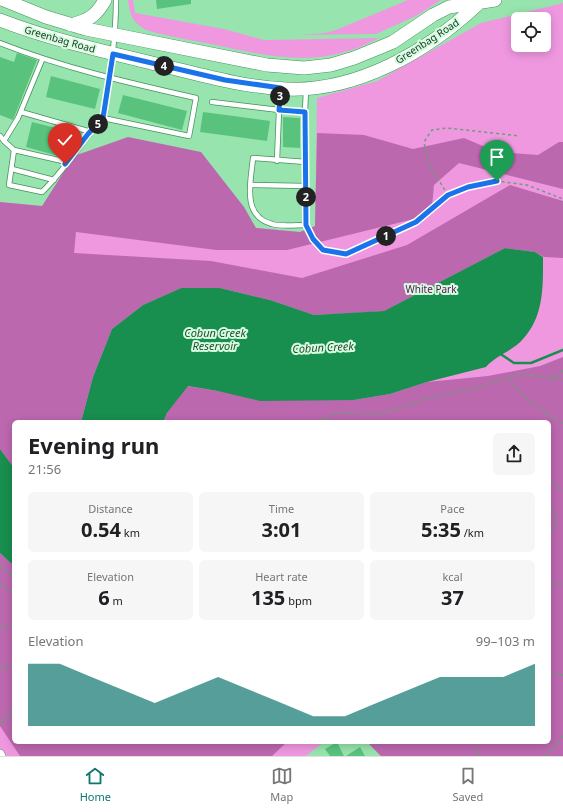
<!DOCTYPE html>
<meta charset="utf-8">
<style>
body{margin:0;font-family:"Noto Sans",sans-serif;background:#f6f6f6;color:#202124;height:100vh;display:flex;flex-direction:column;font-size:15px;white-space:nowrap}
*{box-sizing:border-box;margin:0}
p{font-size:13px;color:#757577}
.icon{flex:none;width:22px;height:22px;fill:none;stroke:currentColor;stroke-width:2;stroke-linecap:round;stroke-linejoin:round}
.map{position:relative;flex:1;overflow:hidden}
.side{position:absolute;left:12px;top:420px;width:539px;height:324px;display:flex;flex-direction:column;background:#fff;border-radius:6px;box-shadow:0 2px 10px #0003}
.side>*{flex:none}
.buttons{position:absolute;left:511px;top:12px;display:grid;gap:8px}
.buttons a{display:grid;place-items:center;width:40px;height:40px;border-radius:6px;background:#fff;box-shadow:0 2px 10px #0003;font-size:20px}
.pin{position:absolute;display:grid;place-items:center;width:34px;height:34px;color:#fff;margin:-41px -17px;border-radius:50% 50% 50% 0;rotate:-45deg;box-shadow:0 0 4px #0007}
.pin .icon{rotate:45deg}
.km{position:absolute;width:20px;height:20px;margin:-10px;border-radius:50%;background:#222;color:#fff;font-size:11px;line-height:20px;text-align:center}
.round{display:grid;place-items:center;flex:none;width:42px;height:42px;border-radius:6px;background:#f6f6f6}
.summary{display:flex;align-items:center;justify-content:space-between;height:68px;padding:0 16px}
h1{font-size:22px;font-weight:700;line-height:30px}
.metrics{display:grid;grid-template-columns:repeat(3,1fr);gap:6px;height:68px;padding:4px 16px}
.metrics div{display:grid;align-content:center;border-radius:6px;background:#f6f6f6;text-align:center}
.metrics b{font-size:20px;font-weight:700}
.metrics small{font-size:11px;font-weight:400}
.metrics p{font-size:11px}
.chart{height:112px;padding:8px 16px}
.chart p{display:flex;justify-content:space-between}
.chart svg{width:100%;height:72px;margin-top:4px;fill:#0f766e;opacity:.7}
.menu{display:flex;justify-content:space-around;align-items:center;height:56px;border-top:1px solid #e0e0e0;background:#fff;font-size:11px;color:#757577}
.menu a{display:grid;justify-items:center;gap:2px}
.menu .current{color:#0f766e}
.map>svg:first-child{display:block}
</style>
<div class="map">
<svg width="563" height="756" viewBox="0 0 563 756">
<rect width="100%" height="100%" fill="#98e4ae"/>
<path fill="#ef98e0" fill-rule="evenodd" d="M 128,0 L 133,0 L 135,13 L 224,29 L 264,40 L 379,38 C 322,69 275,58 215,45 C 192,40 168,37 146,30 C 132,22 130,15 128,0 Z
M 408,0 L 441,0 L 416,16 L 376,34 L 298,35 L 325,33 L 336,30 Z
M 563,3 L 563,756 L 381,756 L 367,742 L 549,742 L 549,422 L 14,422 L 14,742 L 324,742 L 306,756 L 0,756 L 0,202 L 300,232 L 315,226 L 317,98 L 377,81 L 481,23 ZM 518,19 L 544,19 L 544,45 L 518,45 Z"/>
<path fill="#bc68af" d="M 317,133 L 364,135 L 413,149 L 464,138 L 497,152 L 538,155 L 559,142 L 563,142 L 563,189 L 459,163 L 434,185 L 432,207 L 414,219 L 287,250 L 216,250 L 76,232 L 74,253 L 211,261 L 302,278 L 407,245 L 510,185 L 563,201 L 563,258 L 544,257 L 535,252 L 505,248 L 384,311 L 355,313 L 314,315 L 270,300 L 220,288 L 181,288 L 143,305 L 112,329 L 93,377 L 81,422 L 14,422 L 14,468 L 0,449 L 0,202 L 42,206 L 74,156 L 128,137 L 201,152 L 244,207 L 256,228 L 300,232 L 315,226 Z
M 563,357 L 563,756 L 381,756 L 367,742 L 549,742 L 549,422 L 163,422 L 167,413 L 187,386 L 218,391 L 354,400 L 390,394 L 427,382 L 488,376 L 540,366 Z
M 0,553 L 14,566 L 14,742 L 287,742 L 272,756 L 20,756 L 0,726 Z"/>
<path fill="#188f4e" d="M 505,248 L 535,252 L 543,257 C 543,287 544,316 523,339 C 513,351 496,355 486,367 L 427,382 L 390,394 L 354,400 L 260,401 L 218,391 L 188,386 L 167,413 L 163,422 L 81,422 L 93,377 L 112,329 L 143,305 L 181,288 L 220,288 L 270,300 L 314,315 L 384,311 Z
M 0,449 L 14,468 L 14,566 L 0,553 Z"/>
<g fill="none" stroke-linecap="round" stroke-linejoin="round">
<path stroke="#188f4e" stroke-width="2.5" d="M 499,353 L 514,363 L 531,363 L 563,350"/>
</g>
<path fill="#59c37e" d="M 156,0 L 191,0 L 191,4 L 157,9 Z
M 17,53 L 37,60 L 13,120 L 0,115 L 0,57 L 14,62 Z
M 51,76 L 100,89 L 95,109 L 46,97 Z
M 123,95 L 187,111 L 182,130 L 118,113 Z
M 203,112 L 270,121 L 267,141 L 200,132 Z
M 283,117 L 300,118 L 300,148 L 283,147 Z
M 32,122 L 72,132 L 65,158 L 26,147 Z
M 337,742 L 344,756 L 330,756 L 325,749 Z
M 360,747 L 365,756 L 346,756 Z"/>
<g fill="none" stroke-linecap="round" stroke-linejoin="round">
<g stroke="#44905e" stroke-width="6">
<path id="service" d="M 0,43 C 64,68 129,83 196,98 L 189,136 L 103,118 C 110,79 116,40 116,0
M 42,60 L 18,118 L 4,141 L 14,150 L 9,185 L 42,192 C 65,170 81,142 103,118
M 281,90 L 279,110 L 305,112 L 306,90
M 212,102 L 279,110 L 277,161
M 21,112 L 91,132
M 305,112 L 306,225 C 296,225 282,227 272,224 C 241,216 251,181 253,158 L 306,162
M 0,136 L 4,141
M 14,150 L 67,162
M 12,169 L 54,180
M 251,185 L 306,186"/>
</g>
<g stroke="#44905e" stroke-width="10">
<path id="minor" d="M 0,754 L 1,756"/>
</g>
<g stroke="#44905e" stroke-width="14">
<path id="secondary" d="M 4,0 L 46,17 L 86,29 L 267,65 L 304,68 L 331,65 L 354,58 L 381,47 L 393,42 L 433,15 L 449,7 L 495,0
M 0,20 C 52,40 106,52 160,65 C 202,75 243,87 286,89 C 357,92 428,51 478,4
M 71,25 C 89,20 96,16 105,0"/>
</g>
<path stroke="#66a178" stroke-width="1.5" stroke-dasharray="3 3" stroke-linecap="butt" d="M 448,195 L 428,163 L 424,142 L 432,130 L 447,128 L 520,136
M 309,231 L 313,239 L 323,250 L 346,254 L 416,223 L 448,195 L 468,187 L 497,181 L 527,185 L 563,199
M 510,379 C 518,393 548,417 563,423
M 550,379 L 563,371
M 315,422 L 338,413 L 378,414 L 394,410 L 425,399 L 477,388 L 520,374 L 563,380
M 549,479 L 563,491
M 549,502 L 558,523 L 549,531
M 0,566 L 14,577
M 0,585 L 9,589 L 14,594
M 549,589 L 555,584 L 563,585
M 0,628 L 10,624 L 14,625
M 0,669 L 14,664
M 549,672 L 563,675
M 0,722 L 14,710
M 473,742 L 480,756
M 545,756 L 555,747 L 563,735"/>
<use href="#service" stroke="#fff" stroke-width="4.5"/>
<use href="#minor" stroke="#fff" stroke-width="9"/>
<use href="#secondary" stroke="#fff" stroke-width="13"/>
</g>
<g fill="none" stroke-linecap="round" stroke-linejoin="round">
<g stroke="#fff" stroke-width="8">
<path id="route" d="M 65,164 L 88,134 L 103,118 L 113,54 L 225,80 L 281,88 L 279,110 L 305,112 L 306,225 L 313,239 L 323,250 L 346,254 L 416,222 L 448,195 L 468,187 L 497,181"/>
</g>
<use href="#route" stroke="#1a73e8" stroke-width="5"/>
</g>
<g text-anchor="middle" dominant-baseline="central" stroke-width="4" stroke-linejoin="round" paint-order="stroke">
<g font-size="10" fill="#14341f" stroke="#d6fce0">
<text transform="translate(60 39) rotate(16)">Greenbag Road</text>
<text transform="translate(427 41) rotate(-33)">Greenbag Road</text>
</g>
<g font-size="10" fill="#5d0f55" stroke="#d6fce0">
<text x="431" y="289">White Park</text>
</g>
<g font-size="11" font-style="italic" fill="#214c2f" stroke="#d6fce0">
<text x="215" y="332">Cobun Creek<tspan x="215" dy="13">Reservoir</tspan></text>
<text transform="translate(323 347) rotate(-3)">Cobun Creek</text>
</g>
</g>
</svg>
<div class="buttons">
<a><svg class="icon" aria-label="locate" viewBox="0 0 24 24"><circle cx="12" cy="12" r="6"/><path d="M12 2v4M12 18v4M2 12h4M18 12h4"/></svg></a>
</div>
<div class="pin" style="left:497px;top:181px;background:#1e9e55"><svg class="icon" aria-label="arrive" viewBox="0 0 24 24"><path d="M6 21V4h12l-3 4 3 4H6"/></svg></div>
<div class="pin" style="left:65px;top:164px;background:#d93025"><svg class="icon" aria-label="check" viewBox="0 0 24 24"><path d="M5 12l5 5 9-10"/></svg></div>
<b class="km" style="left:386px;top:236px">1</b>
<b class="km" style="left:306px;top:197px">2</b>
<b class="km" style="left:280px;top:96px">3</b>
<b class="km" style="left:164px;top:66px">4</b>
<b class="km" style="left:98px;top:124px">5</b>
<section class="side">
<div class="summary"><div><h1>Evening run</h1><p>21:56</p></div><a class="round"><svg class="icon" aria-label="share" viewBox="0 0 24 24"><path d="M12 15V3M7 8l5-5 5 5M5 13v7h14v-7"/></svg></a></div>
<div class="metrics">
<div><p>Distance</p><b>0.54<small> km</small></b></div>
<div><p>Time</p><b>3:01</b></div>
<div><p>Pace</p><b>5:35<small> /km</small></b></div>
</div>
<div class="metrics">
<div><p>Elevation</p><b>6<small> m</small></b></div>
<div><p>Heart rate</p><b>135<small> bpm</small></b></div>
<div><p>kcal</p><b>37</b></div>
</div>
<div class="chart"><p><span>Elevation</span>99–103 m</p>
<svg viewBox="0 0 160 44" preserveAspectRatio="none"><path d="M0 44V6L10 6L20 14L30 22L40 30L50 22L60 14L70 22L80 30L90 38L100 38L110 30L120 22L130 14L140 14L150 14L160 6V44z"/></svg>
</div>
</section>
</div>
<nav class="menu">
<a class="current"><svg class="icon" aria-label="home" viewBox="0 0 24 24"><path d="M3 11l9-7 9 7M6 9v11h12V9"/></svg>Home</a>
<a><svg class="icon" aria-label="map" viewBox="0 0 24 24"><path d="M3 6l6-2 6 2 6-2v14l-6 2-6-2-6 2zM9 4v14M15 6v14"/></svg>Map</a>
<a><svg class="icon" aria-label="saved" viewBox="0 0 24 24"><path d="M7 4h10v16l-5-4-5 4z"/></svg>Saved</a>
</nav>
